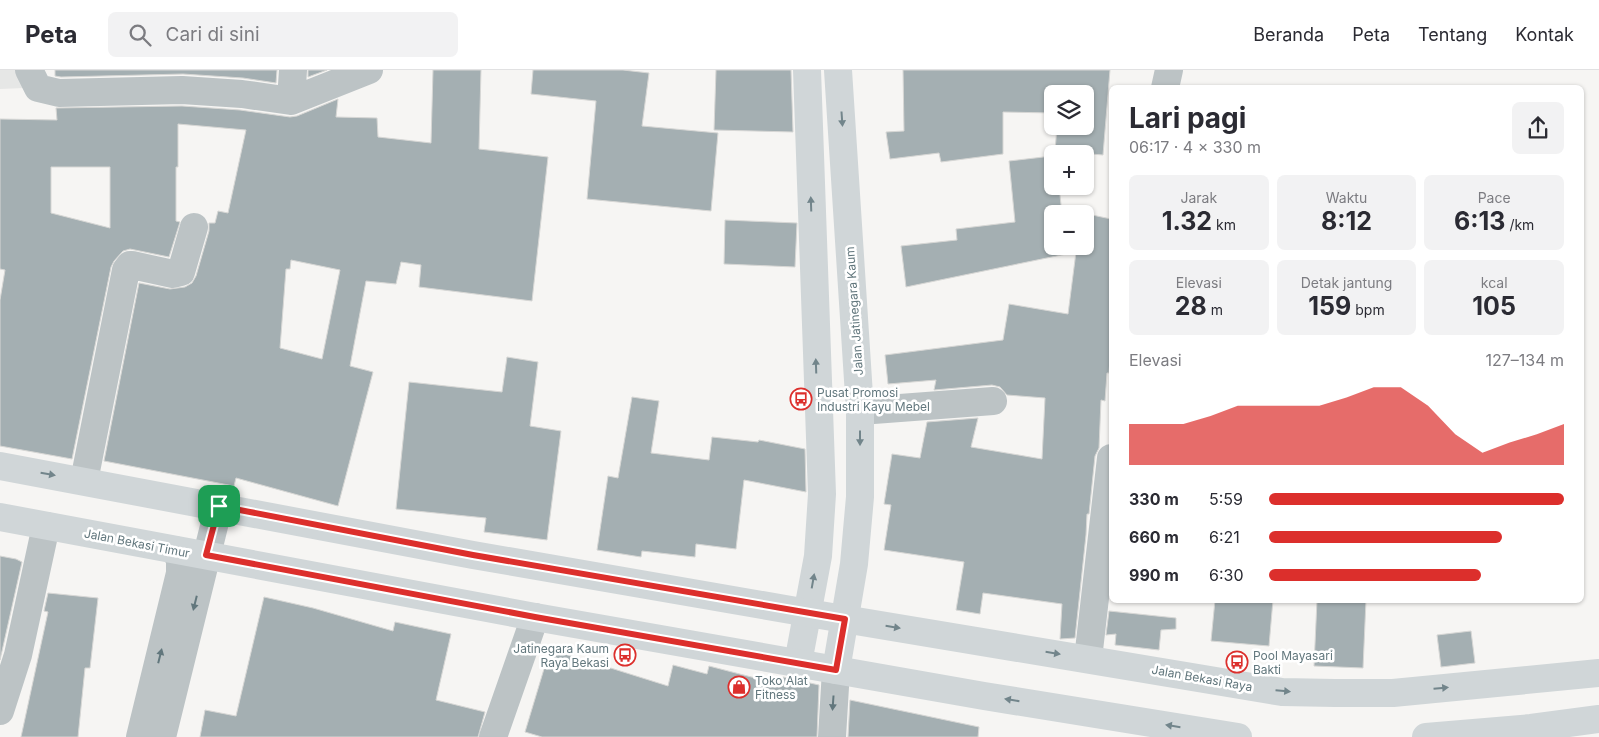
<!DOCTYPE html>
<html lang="id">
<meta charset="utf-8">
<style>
body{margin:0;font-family:Inter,sans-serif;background:#f2f2f3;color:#2b2b33;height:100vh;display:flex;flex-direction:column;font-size:19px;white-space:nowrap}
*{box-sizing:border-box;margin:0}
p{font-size:16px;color:#7c7c81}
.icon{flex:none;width:28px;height:28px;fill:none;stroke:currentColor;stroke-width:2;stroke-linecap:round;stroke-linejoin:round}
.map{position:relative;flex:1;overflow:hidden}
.drawer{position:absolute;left:1109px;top:15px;width:475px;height:518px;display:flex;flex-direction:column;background:#fff;border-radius:8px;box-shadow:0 1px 4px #0004}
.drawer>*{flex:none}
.buttons{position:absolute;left:1044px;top:15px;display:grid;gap:10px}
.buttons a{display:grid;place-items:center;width:50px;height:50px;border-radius:8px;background:#fff;box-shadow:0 1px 4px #0004;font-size:25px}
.pin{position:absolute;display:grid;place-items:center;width:42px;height:42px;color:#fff;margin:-21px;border-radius:10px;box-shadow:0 2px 8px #0006}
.round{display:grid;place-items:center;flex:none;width:52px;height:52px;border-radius:8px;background:#f2f2f3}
.headline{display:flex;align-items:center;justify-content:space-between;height:85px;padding:0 20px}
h1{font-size:28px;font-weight:700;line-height:38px}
.stats{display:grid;grid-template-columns:repeat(3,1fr);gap:8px;height:85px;padding:5px 20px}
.stats div{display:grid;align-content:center;border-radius:8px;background:#f2f2f3;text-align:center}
.stats b{font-size:25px;font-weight:700}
.stats small{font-size:14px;font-weight:400}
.stats p{font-size:14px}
.chart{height:140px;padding:10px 20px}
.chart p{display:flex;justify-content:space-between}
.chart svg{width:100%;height:90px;margin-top:5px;fill:#dc2f2c;opacity:.7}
ul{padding:0 20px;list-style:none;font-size:16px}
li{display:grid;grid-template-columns:80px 60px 1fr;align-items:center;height:38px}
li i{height:12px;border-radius:6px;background:#dc2f2c}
header{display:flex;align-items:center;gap:30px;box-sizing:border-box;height:70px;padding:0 25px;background:#fff;border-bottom:1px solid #e1e1e2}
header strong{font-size:24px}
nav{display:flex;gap:28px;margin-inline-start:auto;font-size:18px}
.search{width:350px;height:45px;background:#f2f2f3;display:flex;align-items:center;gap:12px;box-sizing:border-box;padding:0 18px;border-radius:8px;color:#7c7c81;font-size:19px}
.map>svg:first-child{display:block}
</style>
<header>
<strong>Peta</strong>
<div class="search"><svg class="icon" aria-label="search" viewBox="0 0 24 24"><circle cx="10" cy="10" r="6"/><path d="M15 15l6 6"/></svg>Cari di sini</div>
<nav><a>Beranda</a><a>Peta</a><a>Tentang</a><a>Kontak</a></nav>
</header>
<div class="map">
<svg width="1599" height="667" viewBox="0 0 1599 667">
<rect width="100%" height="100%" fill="#f6f5f3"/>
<path fill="#e6e7e6" d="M 0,0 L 27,0 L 24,18 L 0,19 Z"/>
<path fill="#a4afb2" stroke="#d7d7d5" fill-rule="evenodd" d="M 55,0 L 277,0 L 276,13 L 243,8 L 183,4 L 61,7 L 55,6 Z
M 308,0 L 327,0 L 308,7 Z
M 433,0 L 481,0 L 479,79 L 548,87 L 532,231 L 419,217 L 421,195 L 401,192 L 396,214 L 366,211 L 350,296 L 373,302 L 338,436 L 236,408 L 234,416 L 104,391 L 139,213 L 170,219 L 185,217 L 192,213 L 196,206 L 209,161 L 209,153 L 215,153 L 218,141 L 228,143 L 246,60 L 178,54 L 178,97 L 176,97 L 176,151 L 180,152 L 169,187 L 130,179 L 123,181 L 114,191 L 111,197 L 72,389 L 0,376 L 0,230 L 5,200 L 0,199 L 0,49 L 57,50 L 56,38 L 182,36 L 240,40 L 290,47 L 297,46 L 338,29 L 336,47 L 377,48 L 378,67 L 431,73 ZM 51,97 L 110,97 L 110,158 L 51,143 ZM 291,190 L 340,200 L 322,289 L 280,278 L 286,199 L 290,199 Z
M 533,0 L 623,0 L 649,3 L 642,56 L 718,63 L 711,141 L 587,129 L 596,31 L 531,24 Z
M 716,0 L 791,0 L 793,62 L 714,60 Z
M 903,0 L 1110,0 L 1103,85 L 1055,81 L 1057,56 L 1085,56 L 1085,24 L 1052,24 L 1052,43 L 1003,42 L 1003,84 L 941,92 L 939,83 L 890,89 L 886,62 L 904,61 Z
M 1052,86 L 1052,116 L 1059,116 L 1062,144 L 1052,144 L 1052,176 L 1085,176 L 1085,144 L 1067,144 L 1078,142 L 1111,149 L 1111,274 L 1109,303 L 1107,303 L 1105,331 L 1101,330 L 1099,378 L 1095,386 L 1089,444 L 1087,444 L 1086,465 L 1075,568 L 1060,569 L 1062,534 L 983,523 L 980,544 L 956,540 L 964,492 L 884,480 L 891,435 L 884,434 L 892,384 L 920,388 L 927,352 L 978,348 L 971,377 L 1042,389 L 1045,328 L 1007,325 L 1000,317 L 992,315 L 934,320 L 936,310 L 888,314 L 885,285 L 1003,270 L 1009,234 L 1068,244 L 1076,182 L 906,217 L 901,176 L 957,170 L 956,159 L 1015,152 L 1009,91 Z
M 725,150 L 797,153 L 795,197 L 724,194 Z
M 507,287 L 538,292 L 530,356 L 561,361 L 547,470 L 484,462 L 486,448 L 396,439 L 409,312 L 502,322 Z
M 632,327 L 659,331 L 651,383 L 709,390 L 712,367 L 758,372 L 759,370 L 805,379 L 806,422 L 744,410 L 736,479 L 696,474 L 695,487 L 642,481 L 641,487 L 597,480 L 608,406 L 618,408 Z
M 0,486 L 16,489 L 22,492 L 0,590 Z
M 48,523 L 98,528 L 90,598 L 85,598 L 78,667 L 21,667 L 48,542 L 44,541 Z
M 264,527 L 313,538 L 393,561 L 395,552 L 451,564 L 436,630 L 485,642 L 478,667 L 200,667 L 205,640 L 236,646 Z
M 1215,530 L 1273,530 L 1269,576 L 1211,571 Z
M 1317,530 L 1366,530 L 1363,598 L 1314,596 Z
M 1109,541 L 1176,548 L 1176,559 L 1161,560 L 1159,580 L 1115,575 L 1116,564 L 1106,565 Z
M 1471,561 L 1475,593 L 1441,597 L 1437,565 Z
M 550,579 L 668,616 L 673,595 L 707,604 L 709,596 L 782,615 L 783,607 L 819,615 L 817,667 L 542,667 L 525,662 Z
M 850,630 L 979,657 L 978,667 L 848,667 Z"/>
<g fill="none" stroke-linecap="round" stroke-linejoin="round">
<path stroke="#bcc3c5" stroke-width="28" d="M 29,0 L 38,18 L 59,23 L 182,20 L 242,24 L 291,31 L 369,0
M 1165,18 L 1169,0
M 291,31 L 293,0
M 860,341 L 993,331
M 84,411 L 126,200 L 130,195 L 132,195 L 173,204 L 181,202 L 194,157
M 1088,589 L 1111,388
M 0,641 L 18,585 L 46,456
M 140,667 L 180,503 L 180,490 L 175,480
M 162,667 L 219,436
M 493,667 L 535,547
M 832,667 L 836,600"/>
<path stroke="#d0d6d8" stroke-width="28" d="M 798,593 L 818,486 L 822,424 L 807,0
M 836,600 L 854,494 L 860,427 L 860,341 L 838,0"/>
<path stroke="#d0d6d8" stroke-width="28" d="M 0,396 L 473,485 L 808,543 L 1282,622 L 1335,623 L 1393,623 L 1599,603
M 0,447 L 535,547 L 984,626 L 1238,667
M 1426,667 L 1531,658 L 1599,649"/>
</g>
<defs><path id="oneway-solid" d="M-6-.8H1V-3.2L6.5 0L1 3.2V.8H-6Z" transform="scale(1.25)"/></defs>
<g fill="#72858b">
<use href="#oneway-solid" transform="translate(842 49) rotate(86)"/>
<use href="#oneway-solid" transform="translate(811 134) rotate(-92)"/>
<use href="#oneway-solid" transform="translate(816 296) rotate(-92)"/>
<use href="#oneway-solid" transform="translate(860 368) rotate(90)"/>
<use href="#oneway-solid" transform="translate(48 404) rotate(10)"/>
<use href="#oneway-solid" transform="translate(813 511) rotate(-80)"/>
<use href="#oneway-solid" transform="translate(893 557) rotate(9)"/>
<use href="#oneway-solid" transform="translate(1053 583) rotate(9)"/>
<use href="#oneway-solid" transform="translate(1441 618) rotate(-5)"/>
<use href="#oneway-solid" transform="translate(1283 621) rotate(5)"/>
<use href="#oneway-solid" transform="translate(1012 630) rotate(-171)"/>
<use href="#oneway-solid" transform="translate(1173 656) rotate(-171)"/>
</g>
<g fill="#62777d">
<use href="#oneway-solid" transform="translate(195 533) rotate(104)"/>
<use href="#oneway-solid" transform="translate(160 586) rotate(-76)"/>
<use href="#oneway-solid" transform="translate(833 633) rotate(94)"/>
</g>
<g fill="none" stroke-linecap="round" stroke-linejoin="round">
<g stroke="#fff" stroke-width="10">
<path id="route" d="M 219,436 L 473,485 L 845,549 L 836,600 L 535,547 L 206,485 Z"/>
</g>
<use href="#route" stroke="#dc2f2c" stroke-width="6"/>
</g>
<defs>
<g id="bus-ring" transform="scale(1.125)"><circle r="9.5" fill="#fff" stroke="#dc2f2c" stroke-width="1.5"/><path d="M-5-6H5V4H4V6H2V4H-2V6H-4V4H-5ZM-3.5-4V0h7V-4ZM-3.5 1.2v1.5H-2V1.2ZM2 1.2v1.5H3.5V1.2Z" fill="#dc2f2c"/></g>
<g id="shop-ring" transform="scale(1.125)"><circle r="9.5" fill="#fff" stroke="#dc2f2c" stroke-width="1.5"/><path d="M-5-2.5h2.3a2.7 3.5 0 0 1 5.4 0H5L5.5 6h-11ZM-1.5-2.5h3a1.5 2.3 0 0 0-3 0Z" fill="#dc2f2c"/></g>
</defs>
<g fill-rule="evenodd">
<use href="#bus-ring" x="801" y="329"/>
<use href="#bus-ring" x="625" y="585"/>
<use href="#bus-ring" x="1237" y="592"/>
<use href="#shop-ring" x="739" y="617"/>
</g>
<g text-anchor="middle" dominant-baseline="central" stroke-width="5" stroke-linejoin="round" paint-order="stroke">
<g font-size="12" fill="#62777d" stroke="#fff">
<text transform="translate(854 241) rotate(-94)">Jalan Jatinegara Kaum</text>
<text transform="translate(137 473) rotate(11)">Jalan Bekasi Timur</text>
<text transform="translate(1202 608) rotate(10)">Jalan Bekasi Raya</text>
</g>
<g font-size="12" fill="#62777d" stroke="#fff" text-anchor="start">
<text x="817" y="322">Pusat Promosi<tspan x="817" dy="14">Industri Kayu Mebel</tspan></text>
<text x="609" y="578" text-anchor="end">Jatinegara Kaum<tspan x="609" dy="14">Raya Bekasi</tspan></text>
<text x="1253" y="585">Pool Mayasari<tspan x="1253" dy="14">Bakti</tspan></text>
<text x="755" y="610">Toko Alat<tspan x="755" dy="14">Fitness</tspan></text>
</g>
</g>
</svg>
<div class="buttons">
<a><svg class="icon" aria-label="layers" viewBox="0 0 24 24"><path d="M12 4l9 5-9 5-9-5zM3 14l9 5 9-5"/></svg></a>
<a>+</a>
<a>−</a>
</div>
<div class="pin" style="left:219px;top:436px;background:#1e9e55"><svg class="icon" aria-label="arrive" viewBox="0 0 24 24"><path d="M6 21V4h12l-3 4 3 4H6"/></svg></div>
<section class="drawer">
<div class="headline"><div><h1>Lari pagi</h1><p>06:17 · 4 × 330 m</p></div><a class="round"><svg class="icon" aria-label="share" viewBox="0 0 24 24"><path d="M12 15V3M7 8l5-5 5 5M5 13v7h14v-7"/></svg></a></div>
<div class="stats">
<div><p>Jarak</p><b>1.32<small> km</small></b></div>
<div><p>Waktu</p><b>8:12</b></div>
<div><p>Pace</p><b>6:13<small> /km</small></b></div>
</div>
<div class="stats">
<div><p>Elevasi</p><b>28<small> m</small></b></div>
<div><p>Detak jantung</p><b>159<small> bpm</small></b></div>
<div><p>kcal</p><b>105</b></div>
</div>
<div class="chart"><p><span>Elevasi</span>127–134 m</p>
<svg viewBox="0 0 160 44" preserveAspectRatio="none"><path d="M0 44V24L10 24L20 24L30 20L40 15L50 15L60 15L70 15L80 11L90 6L100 6L110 15L120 29L130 38L140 33L150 29L160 24V44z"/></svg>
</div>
<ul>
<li><b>330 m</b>5:59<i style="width:100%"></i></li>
<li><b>660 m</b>6:21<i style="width:79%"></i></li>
<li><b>990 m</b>6:30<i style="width:72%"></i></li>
</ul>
</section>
</div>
